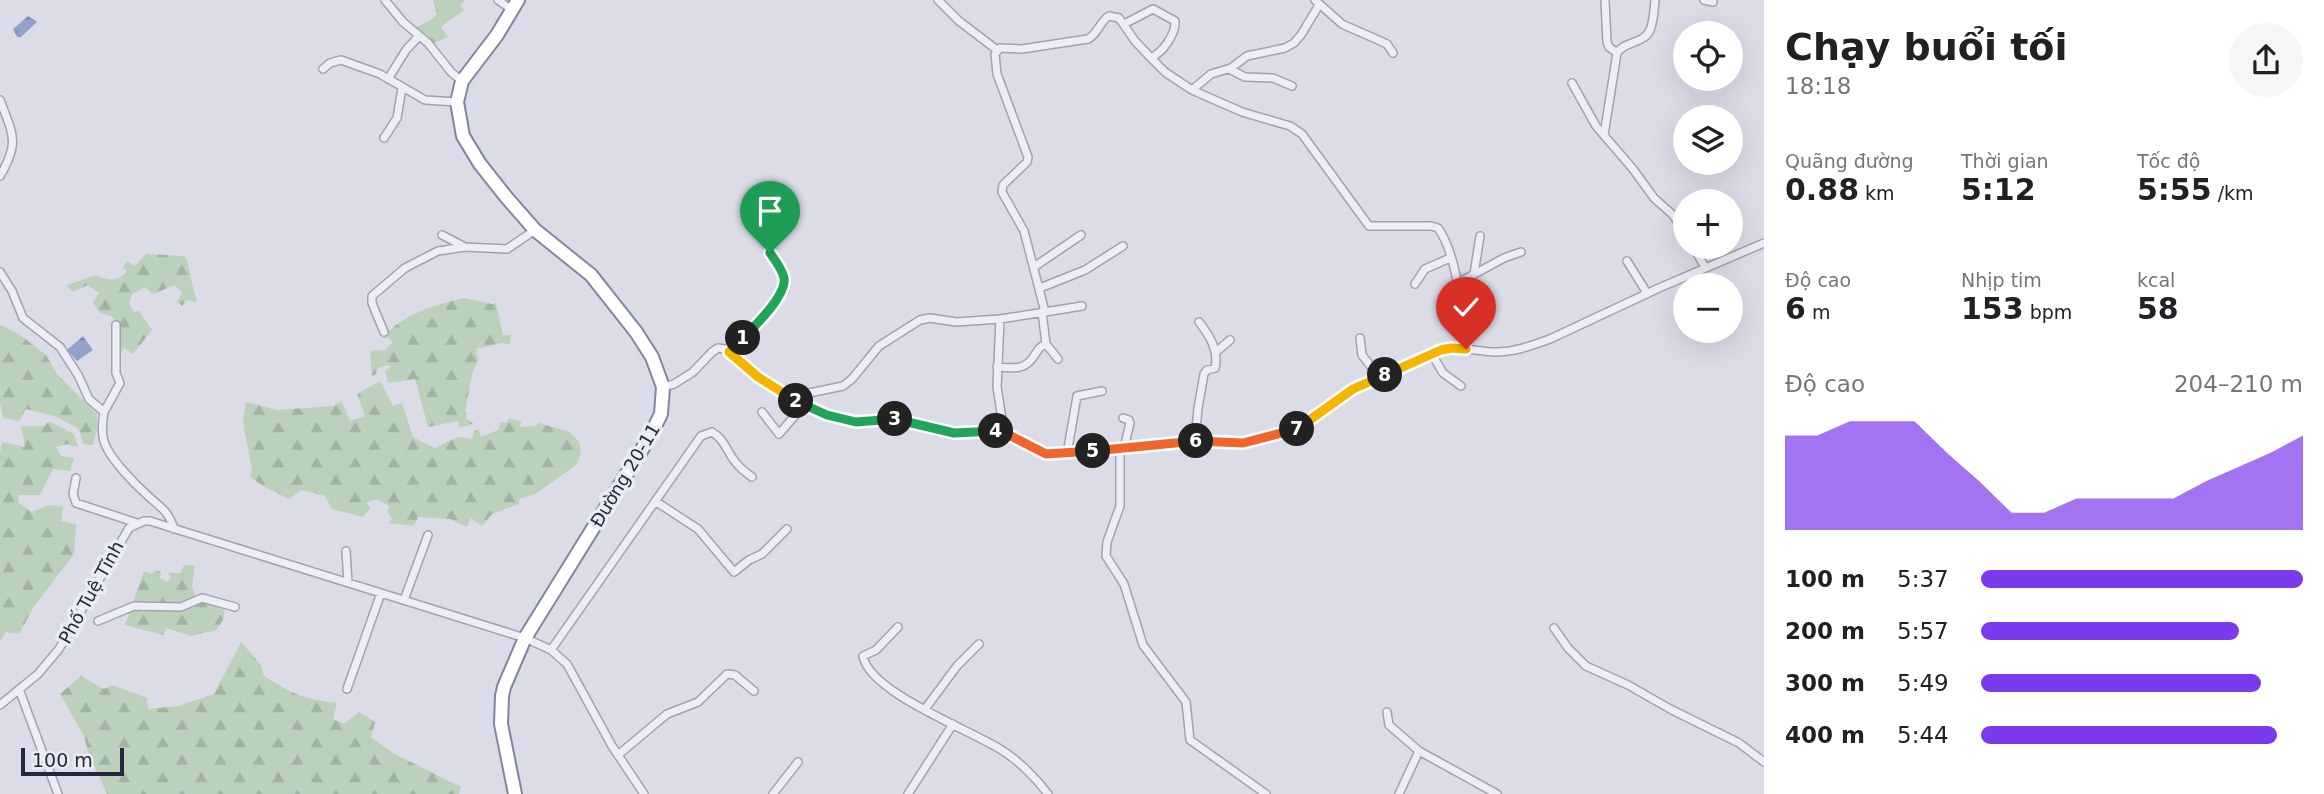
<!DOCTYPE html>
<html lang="vi">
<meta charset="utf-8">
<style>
body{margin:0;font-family:"DejaVu Sans",sans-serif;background:#f6f6f6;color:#202124;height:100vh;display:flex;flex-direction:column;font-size:26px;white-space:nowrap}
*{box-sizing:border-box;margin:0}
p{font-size:23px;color:#757577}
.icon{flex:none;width:38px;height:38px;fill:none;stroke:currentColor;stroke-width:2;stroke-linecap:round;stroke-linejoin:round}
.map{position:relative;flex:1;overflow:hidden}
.drawer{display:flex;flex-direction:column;background:#fff;width:560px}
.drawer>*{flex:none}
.tools{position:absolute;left:1673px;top:21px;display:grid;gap:14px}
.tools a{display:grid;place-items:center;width:70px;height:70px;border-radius:50%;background:#fff;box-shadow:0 7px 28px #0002;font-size:35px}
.scale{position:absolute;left:21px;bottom:18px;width:103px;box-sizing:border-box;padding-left:7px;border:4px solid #24273d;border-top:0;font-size:19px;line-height:24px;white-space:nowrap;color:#24273d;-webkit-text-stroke:5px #eaecf4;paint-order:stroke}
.pin{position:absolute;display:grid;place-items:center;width:60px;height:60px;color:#fff;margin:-72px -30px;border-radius:50% 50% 50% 0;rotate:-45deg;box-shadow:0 0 7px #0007}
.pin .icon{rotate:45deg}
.km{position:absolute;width:35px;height:35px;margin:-18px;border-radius:50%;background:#222;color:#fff;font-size:19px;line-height:35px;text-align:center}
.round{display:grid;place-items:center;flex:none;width:74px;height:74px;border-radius:37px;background:#f6f6f6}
.head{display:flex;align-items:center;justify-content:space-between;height:119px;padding:0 21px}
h1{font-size:38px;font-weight:800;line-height:52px}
.figures{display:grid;grid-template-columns:repeat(3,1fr);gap:10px;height:119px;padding:7px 21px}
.figures div{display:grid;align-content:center}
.figures b{font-size:30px;font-weight:800}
.figures small{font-size:19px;font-weight:400}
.figures p{font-size:19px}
.chart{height:196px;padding:14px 21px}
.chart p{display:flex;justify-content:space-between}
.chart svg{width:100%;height:126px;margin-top:7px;fill:#7c3aed;opacity:.7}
ul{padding:0 21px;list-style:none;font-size:23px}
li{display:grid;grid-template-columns:112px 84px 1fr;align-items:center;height:52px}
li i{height:18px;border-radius:9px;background:#7c3aed}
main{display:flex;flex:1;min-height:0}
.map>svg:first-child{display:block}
</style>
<main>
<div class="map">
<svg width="1764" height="794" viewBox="0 0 1764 794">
<defs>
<pattern id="forest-firs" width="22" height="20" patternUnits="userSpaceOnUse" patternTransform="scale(1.75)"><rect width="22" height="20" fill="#bbd1bb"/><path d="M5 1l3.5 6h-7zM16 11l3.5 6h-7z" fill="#a1b3a2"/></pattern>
<pattern id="water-ripples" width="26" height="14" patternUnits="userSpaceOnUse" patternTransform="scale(1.75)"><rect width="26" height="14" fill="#92a0ca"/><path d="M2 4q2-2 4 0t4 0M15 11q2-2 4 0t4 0" fill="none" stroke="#7782a5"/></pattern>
</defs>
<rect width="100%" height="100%" fill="#dbdce7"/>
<path fill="url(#forest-firs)" d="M 433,0 L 465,0 L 460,6 L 464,10 C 456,17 448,20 441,27 L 448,37 L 431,44 L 415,28 L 431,20 L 437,14 Z
M 146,254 L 184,256 L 187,260 L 194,292 L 197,300 L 195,302 L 187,300 L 182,306 L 177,301 L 182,293 L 175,285 L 153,294 L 145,287 L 132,294 L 129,304 L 134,312 L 139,311 L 152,330 L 133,354 L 124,348 L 118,358 L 118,323 L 111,316 L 100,313 L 93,302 L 99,293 L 88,285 L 72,292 L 67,285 L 96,275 C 109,281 115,282 127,272 L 123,267 L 127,261 L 135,266 Z
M 464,298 L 492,304 L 496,303 L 503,335 L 511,335 L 510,344 L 501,343 L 476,349 L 478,360 L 472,374 L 465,412 L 467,412 L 466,419 L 474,423 L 460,428 L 458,421 L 428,427 L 415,379 L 388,383 L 385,371 L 390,367 L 389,365 L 378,368 L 376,374 L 372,376 L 370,351 L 378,350 L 384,351 L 392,343 L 390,338 L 382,338 C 405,313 432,306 464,298 Z
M 0,325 L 19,334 L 46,355 L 57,374 L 97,414 L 97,428 L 93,445 L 83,444 L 79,429 L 57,417 L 26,409 L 19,421 L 3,418 L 0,403 Z
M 380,381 L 393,406 L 402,403 L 413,437 L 435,448 L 458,437 L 472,439 L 475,430 L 479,430 L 481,437 L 498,430 L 501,422 L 506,423 L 509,418 L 521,421 L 520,427 L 534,426 L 539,423 L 570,432 L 579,442 L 581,454 L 576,465 L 535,494 L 519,499 L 519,504 L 492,514 L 482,526 L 471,518 L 467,527 L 450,519 L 418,517 L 414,526 L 389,523 L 392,519 L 387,511 L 389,506 L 377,499 L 366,503 L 371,508 L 363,517 L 332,509 L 325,496 L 302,490 L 289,499 L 265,487 L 250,477 L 252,470 L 243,422 L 246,402 L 277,410 L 334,406 L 341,401 L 350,421 L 365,416 L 357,394 Z
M 49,421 L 74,434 L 78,447 L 67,444 L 56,447 L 61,456 L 74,458 L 70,471 L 53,469 L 40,495 L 18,495 L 19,503 L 32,512 L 49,505 L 63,507 L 61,521 L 76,524 L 74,554 L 33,608 L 19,634 L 6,632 L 0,641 L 0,454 L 2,442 L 25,447 L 21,426 L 44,426 Z
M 184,565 L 195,566 L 192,587 L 197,599 L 225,608 L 223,620 L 216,630 L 191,636 L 166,628 L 163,635 L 125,625 L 144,571 L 151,574 L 156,570 L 161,572 L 160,578 L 167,582 L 171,578 L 168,573 L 181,573 Z
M 241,642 L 261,665 L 264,676 C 292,694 304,699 337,703 L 333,719 L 344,724 L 359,712 L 375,722 L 371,737 L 393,753 L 461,787 L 459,794 L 107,794 L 88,752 L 84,736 L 60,694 L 81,676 L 104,689 L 112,685 L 147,698 L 148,709 L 178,706 L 214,694 Z"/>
<path fill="url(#water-ripples)" d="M 28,16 L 37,22 L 21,37 L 17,37 L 13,29 Z
M 83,336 L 93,350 L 77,361 L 67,350 Z"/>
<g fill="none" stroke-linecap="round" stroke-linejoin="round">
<g stroke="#a0a2b1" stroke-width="10">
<path id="street" d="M 385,0 L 403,22 L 428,43 L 451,72 L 462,81
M 498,0 L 512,10
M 938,0 L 959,21 L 997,50
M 1315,0 L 1342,24 L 1387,44 L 1393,53
M 1704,0 L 1713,2
M 1124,24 L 1153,9 L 1175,21 C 1176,34 1163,52 1151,58
M 1617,53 C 1624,41 1644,44 1650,30 C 1654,21 1654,9 1655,0
M 323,69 L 330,63 L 341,60 L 380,74 L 425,100 L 457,102
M 1229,69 L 1245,77 L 1273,78 L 1292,86
M 388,79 L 406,50 L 419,36
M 1572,83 L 1596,126 L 1633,169 L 1654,198 L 1673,215 L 1685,234
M 1192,90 L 1211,74 L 1231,68 L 1247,56 L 1285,48 L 1294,43 L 1301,35 L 1319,5
M 0,100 C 13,135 20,142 0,176
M 1604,135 L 1617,53 L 1609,47 L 1607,42 L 1605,0
M 384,138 L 397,118 L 402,88
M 442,235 L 465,247
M 1693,247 L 1705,267
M 1627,261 L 1647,293
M 1034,267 L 1081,235
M 0,272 L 12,291 L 23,318 L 60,347 L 78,375 L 89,399 L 104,412 C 102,423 101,434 105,444 C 111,460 135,484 147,495 C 161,508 168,510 174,529
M 1474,274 L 1480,236
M 1415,284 L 1425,269 L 1450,258
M 1456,284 L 1504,258 L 1521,252
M 1040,288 L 1085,270 L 1123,246
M 1042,312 L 1046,344 L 1058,359
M 1045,312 L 1082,306
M 1000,319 L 997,387 L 1004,432
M 384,332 L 372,303 L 372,296 L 405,268 L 438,251 L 465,247 L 507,249 L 535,230
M 1360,338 L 1362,355 L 1379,377
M 729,352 C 744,338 788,299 784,277 C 782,268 775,260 770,252
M 1216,352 L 1230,340
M 1432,354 L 1443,373 L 1461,386
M 997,367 C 1012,368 1025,371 1034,356 C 1038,350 1039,347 1046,344
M 663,387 L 674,384 L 693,372 L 712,352 L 718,348 L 725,349 L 758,377 L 797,401 L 827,415 L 863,423 L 896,419 L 954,433 L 990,430 L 1004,432 L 1040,452 L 1051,455 L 1195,441 L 1243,443 L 1291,432 L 1303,425 L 1353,389 L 1441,350 C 1458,345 1478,352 1496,352 C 1515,352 1533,345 1550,339 L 1659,288 L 1764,243
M 790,397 L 843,386 L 852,379 L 879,346 L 920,320 L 930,318 L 956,322 L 1000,319 L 1045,312 L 1024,231 L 1002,192 L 1003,185 L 1027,162 L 1028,157 L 997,74 L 995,54 L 1000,48 L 1022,49 L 1088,39 C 1098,34 1100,21 1109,16 L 1119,18 L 1135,41 L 1151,58 L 1165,72 L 1192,90 L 1242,112 L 1290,126 L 1302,134 L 1369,226 L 1431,226 L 1438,228 C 1459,258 1461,313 1466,350
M 104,412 L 120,383 L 116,373 L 116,325
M 762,412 L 779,434 L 804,405
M 1123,418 L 1129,420 L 1130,423 L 1124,448
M 1195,441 L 1198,408 L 1204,374 L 1207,370 L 1215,368 C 1219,351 1210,336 1199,322
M 1120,449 L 1120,506 L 1107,542 L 1106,556 L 1124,584 L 1143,645 L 1186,702 L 1190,740 L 1266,794
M 1067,454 L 1077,396 L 1102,391
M 76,478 L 73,494 L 76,503 L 137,523
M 655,501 L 698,529 L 734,572 L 749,560 L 762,554 L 787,529
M 346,551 L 348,583
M 404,600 L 428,535
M 98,621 L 134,606 L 181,607 L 202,598 L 235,607
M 898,627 L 876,650 L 863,656 C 869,692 968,729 1000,749 C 1017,759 1036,778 1048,794
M 1554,628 L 1568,648 L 1586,666 L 1628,685 L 1672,710 L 1739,743 L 1764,762
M 551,650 L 701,436 L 712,432 C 726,440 727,454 738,465 C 742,470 747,473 752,477
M 19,689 L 58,794
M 347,689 L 381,593
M 0,705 L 38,674 L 59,649 L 129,528 L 144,521 L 150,521 L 525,638 L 551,650 L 567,664 L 612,746 L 644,794
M 925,709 L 957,666 L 979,644
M 1387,712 L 1389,725 L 1419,751
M 618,755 L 667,714 L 698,702 L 727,674 L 735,675 L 754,691
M 773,794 L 798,762
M 908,794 L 953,724
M 1399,794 L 1419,751 L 1497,794"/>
</g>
<g stroke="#81869e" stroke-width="16">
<path id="highway" d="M 515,794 L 501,724 L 502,696 L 504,687 L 525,638 L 649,438 L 661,414 L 663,387 L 652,357 L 636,332 L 591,275 L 535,230 L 507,198 L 480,164 L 463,136 L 457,102 L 462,81 L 497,35 L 518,0"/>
</g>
<use href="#street" stroke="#edeef5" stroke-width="7"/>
<use href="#highway" stroke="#fff" stroke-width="12"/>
</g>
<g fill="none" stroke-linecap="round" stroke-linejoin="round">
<g stroke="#fff" stroke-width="14">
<path id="split-1" d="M 743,338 C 755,326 787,295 784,278 C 782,269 775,260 770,253"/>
</g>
<g stroke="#fff" stroke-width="14">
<path id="split-2" d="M 743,338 L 729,352 L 758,377 L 796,401"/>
</g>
<g stroke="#fff" stroke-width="14">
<path id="split-3" d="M 796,401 L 827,415 L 856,422 L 895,419"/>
</g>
<g stroke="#fff" stroke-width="14">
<path id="split-4" d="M 895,419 L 954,433 L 996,431"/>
</g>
<g stroke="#fff" stroke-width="14">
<path id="split-5" d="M 996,431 L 1003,432 L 1046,454 L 1093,451"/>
</g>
<g stroke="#fff" stroke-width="14">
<path id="split-6" d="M 1093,451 L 1196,441"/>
</g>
<g stroke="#fff" stroke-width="14">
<path id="split-7" d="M 1196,441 L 1243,443 L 1297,429"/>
</g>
<g stroke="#fff" stroke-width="14">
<path id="split-8" d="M 1297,429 L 1353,389 L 1385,375"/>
</g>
<g stroke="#fff" stroke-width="14">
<path id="split-9" d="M 1385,375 L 1441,350 L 1451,348 L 1466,349"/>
</g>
<use href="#split-1" stroke="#22a559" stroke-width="9"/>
<use href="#split-2" stroke="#f5b400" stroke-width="9"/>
<use href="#split-3" stroke="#22a559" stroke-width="9"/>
<use href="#split-4" stroke="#22a559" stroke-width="9"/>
<use href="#split-5" stroke="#f0652b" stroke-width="9"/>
<use href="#split-6" stroke="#f0652b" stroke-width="9"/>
<use href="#split-7" stroke="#f0652b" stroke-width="9"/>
<use href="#split-8" stroke="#f5b400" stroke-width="9"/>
<use href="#split-9" stroke="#f5b400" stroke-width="9"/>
</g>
<g text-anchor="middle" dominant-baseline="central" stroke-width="7" stroke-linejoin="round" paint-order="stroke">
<g font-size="18" fill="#24273d" stroke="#eaecf4">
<text transform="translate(625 475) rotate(-59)">Đường 20-11</text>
<text transform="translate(91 592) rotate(-61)">Phố Tuệ Tĩnh</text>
</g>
</g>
</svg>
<div class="tools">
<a><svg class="icon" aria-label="locate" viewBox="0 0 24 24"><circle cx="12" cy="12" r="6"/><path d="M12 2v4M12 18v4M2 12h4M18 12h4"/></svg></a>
<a><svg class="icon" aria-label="layers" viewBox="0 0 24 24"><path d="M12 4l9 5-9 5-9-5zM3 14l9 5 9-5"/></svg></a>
<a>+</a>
<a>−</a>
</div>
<div class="scale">100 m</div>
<div class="pin" style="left:770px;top:253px;background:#1e9e55"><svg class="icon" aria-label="arrive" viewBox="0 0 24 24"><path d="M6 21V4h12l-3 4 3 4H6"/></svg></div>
<div class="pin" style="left:1466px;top:349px;background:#d93025"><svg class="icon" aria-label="check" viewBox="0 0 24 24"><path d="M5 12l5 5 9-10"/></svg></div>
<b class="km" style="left:743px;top:338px">1</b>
<b class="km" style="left:796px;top:401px">2</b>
<b class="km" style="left:895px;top:419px">3</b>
<b class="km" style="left:996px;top:431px">4</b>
<b class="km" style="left:1093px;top:451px">5</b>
<b class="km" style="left:1196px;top:441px">6</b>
<b class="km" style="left:1297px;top:429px">7</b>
<b class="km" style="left:1385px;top:375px">8</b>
</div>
<section class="drawer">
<div class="head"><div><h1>Chạy buổi tối</h1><p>18:18</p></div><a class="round"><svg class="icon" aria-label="share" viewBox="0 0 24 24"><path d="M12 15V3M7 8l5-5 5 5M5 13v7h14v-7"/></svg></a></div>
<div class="figures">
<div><p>Quãng đường</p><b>0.88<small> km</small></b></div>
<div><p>Thời gian</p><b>5:12</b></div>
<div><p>Tốc độ</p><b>5:55<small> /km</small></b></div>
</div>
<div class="figures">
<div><p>Độ cao</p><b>6<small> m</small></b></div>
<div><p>Nhịp tim</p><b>153<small> bpm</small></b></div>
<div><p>kcal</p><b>58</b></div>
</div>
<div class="chart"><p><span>Độ cao</span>204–210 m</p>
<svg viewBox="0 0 160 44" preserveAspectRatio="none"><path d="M0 44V11L10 11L20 6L30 6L40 6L50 17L60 27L70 38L80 38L90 33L100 33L110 33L120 33L130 27L140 22L150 17L160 11V44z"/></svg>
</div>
<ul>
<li><b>100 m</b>5:37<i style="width:100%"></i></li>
<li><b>200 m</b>5:57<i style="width:80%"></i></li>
<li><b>300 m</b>5:49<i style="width:87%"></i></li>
<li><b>400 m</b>5:44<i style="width:92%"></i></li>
</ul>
</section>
</main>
